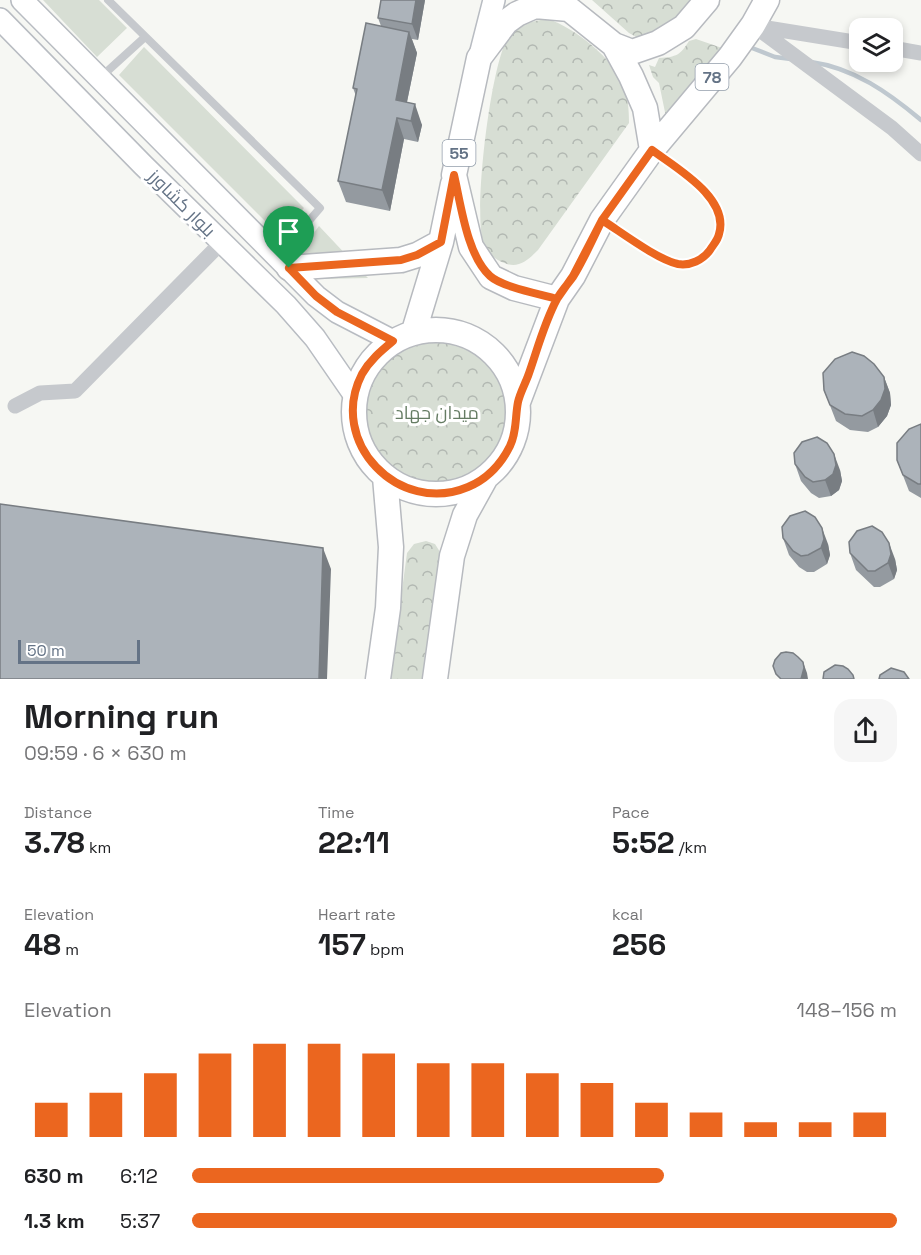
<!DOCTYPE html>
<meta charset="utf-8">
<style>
body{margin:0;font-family:"Space Grotesk",Cairo,sans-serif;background:#f6f6f6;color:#202124;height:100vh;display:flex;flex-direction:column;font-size:22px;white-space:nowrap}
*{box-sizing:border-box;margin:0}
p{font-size:20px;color:#757577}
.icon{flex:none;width:33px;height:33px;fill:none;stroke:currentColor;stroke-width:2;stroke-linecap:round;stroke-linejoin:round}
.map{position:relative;height:679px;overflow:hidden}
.sheet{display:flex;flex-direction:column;background:#fff;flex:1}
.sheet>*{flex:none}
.tools{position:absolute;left:849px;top:18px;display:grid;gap:12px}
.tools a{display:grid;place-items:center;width:54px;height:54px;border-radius:12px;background:#fff;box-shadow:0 3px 9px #0003;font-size:30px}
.scale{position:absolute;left:18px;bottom:15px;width:122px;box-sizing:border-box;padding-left:6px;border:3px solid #647386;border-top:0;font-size:16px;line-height:21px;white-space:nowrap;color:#647386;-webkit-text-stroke:4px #fff;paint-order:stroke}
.pin{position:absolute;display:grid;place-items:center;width:51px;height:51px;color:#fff;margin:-62px -26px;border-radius:50% 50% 50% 0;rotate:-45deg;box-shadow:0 0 6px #0007}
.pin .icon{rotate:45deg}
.round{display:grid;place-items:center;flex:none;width:63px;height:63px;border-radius:18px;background:#f6f6f6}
.summary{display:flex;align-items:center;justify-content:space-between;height:102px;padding:0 24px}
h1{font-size:33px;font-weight:600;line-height:45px}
.stats{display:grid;grid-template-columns:repeat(3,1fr);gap:9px;height:102px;padding:6px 24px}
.stats div{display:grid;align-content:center}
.stats b{font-size:30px;font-weight:600}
.stats small{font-size:16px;font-weight:400}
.stats p{font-size:16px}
.chart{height:168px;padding:12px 24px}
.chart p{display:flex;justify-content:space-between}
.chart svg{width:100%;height:108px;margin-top:6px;stroke:#eb661f;stroke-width:6}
ul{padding:0 24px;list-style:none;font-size:20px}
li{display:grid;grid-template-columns:96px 72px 1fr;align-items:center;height:45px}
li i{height:15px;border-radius:8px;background:#eb661f}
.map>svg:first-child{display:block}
</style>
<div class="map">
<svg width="921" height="679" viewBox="0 0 921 679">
<defs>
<pattern id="forest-crowns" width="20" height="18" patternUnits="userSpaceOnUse" patternTransform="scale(1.5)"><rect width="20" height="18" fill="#d7ded4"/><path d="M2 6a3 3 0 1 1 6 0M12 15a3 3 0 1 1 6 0" fill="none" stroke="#b2b8b2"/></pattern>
</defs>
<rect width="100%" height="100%" fill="#f6f7f3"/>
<path fill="#d7ded4" d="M 43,0 L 99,0 L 127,28 L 97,57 Z
M 144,47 L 304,208 L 279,235 L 119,75 Z
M 319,226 L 368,278 L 322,279 L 297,256 Z"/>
<path fill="url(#forest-crowns)" d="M 592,0 L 692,0 L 660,36 L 642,40 L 629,33 Z
M 548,19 C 575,28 614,59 624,86 C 628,98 629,110 629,123 L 538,250 C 529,259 520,268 507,264 C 497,261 488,255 484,244 C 472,217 491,62 508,38 C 518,24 532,21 548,19 Z
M 696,39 L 725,49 L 667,122 L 659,83 L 653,77 L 649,65 L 655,67 L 659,58 C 677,57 680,55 689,41 Z
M363 412a74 74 0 1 1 148 0a74 74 0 1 1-148 0Z
M 426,541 L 435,544 L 440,552 L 424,679 L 390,679 L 407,553 L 414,544 Z"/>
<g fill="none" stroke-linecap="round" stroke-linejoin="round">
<path stroke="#bfc8cf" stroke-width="4.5" d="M 752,48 L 775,57 L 791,59
M 811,62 C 854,68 889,93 921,120"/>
<g stroke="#b8bcc2" stroke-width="24">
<path id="secondary" d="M 22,0 L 316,296 L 337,312 L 393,341
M 0,19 L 143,165 L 286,305 L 315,338 L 355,396
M 480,55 L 494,0"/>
</g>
<g stroke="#b7babf" stroke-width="27">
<path id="primary" d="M 614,45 L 632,52 L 658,43 L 684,27 L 707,0
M 652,150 L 645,108 L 631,76 L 614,45 L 569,9 L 535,6 L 517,14 L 506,22 L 479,58 L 454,175 L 471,247 L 491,277 L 514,288 L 557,299 L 573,276 L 602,220 L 652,150 L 730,57 L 753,25 L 767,0
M 289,268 L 401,260 L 417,255 L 441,242
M354 412a82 82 0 1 1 164 0a82 82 0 1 1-164 0Z
M 414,331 L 441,242 L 453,184
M 518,402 L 557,299
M 378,679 L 388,608 L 391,547 L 385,477
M 435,679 L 452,556 L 465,515 L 485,479"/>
</g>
<path stroke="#c6c9cd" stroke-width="8" d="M 108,0 L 320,208 L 278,257
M 102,76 L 145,37
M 604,221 C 621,232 660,262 679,264 C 691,266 704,260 710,250 C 713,245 718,239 719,234 C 729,198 679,171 655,153"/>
<path stroke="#c6c9cd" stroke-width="15" d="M 753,25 L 892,128 L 921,154
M 755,26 L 860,43
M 892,48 L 921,53
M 15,406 L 40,393 L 75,391 L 222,242"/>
<use href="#secondary" stroke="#fff" stroke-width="21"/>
<use href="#primary" stroke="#fff" stroke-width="24"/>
</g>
<path fill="#949aa0" d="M 425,0 L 418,40 L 412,39 L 417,53 L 407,102 L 422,125 L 418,142 L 404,139 L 390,211 L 346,202 L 338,181 L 356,96 L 353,88 L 381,26 L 378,18 Z
M 884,377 L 890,393 L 891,405 L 887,416 L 878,427 L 868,432 L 850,430 L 836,421 L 824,390 Z
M 921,424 L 921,498 L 909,491 L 897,460 Z
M 795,464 L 840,470 L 842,481 L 839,490 L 831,496 L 819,498 L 811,493 L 801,481 Z
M 783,538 L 828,544 L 830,555 L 827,564 L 814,572 L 807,572 L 799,567 L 789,555 Z
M 850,553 L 895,559 L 897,570 L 894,579 L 880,587 L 874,587 L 856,570 Z"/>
<path fill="#787d82" d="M 416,0 L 425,0 L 418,40 L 412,24 Z
M 409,32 L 417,53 L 403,121 L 396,100 Z
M 415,104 L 422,125 L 418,142 L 411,121 Z
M 397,118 L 404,139 L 390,211 L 382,190 Z
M 884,377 L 890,393 L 891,405 L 887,416 L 878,427 L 873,410 Z
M 834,454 L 840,470 L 842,481 L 839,490 L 831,496 L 825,480 Z
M 822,528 L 828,544 L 830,555 L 827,564 L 821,548 Z
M 889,543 L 895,559 L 897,570 L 894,579 L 888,563 Z
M 323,548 L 331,569 L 327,679 L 319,679 Z
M 803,662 L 807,673 L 808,679 L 801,679 Z"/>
<path fill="#acb3ba" stroke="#787d82" stroke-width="1.5" d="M 381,0 L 416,0 L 412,24 L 378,18 Z
M 366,23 L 409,32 L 396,100 L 415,104 L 411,121 L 397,118 L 382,190 L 338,181 L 357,89 L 353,88 Z
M 852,352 L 864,356 L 874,364 L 884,377 L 885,389 L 881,400 L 873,410 L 862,416 L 845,414 L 830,405 L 824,390 L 823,373 L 835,359 Z
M 921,424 L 921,484 L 918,484 L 903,475 L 897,460 L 897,443 L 909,429 Z
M 817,437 L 827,443 L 834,454 L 836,465 L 833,474 L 825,480 L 813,482 L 805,477 L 795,464 L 794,453 L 802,442 Z
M 0,504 L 323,548 L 319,679 L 0,679 Z
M 805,511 L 815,517 L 822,528 L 824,539 L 821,548 L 808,555 L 801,556 L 793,551 L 783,538 L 782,527 L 790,516 Z
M 872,526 L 882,532 L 889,543 L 891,554 L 888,563 L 875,571 L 868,571 L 850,553 L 849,542 L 857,531 Z
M 786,652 L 793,653 L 798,657 L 803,662 L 804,668 L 801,679 L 781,679 L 776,674 L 773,666 L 775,660 L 781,653 Z
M 835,665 L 843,666 L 848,669 L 853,675 L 854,679 L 823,679 L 824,672 Z
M 891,668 L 904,672 L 909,679 L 879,679 L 880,675 Z"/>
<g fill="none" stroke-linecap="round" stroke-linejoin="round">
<g stroke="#fff" stroke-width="12">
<path id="route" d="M 289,268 L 316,296 L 337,312 L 393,341 C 381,351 370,360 362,374 C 327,442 399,516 468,487 C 487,479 501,464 510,446 C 517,432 515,417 518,402 C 520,393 525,384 528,376 C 537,351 544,323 557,299 C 561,291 568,284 573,277 C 584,259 593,239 602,220 C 621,232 658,260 678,264 C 690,266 703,260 710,250 C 713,245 718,240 719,234 C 730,198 676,168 652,150 L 602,220 L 573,276 L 557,299 C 540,294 502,287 490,276 C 467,255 461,205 454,175 L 441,242 L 417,255 L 401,260 L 289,268"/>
</g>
<use href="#route" stroke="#eb661f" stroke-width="8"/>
</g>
<g text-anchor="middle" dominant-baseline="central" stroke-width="6" stroke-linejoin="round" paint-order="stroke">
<g fill="#fff" stroke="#929daa" stroke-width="1.5">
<rect x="695.5" y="64" width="33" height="26" rx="4.5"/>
<rect x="442.5" y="140" width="33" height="26" rx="4.5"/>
</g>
<g font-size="16" font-weight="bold" fill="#647386">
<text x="712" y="77">78</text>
<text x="459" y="153">55</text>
</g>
<g font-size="18" fill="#647386" stroke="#fff">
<text transform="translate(182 203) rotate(45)">بلوار کشاورز</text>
</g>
<g font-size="18" fill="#657c63" stroke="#fff">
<text x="437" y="412">میدان جهاد</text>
</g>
</g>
</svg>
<div class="tools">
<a><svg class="icon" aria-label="layers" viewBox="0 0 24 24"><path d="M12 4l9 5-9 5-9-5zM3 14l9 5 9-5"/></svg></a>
</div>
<div class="scale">50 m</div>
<div class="pin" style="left:289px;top:268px;background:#1e9e55"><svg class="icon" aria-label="arrive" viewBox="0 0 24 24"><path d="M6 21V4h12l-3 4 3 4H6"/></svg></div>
</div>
<section class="sheet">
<div class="summary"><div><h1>Morning run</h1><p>09:59 · 6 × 630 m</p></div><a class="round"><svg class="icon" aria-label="share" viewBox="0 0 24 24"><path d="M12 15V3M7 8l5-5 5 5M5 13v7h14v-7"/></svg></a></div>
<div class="stats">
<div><p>Distance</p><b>3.78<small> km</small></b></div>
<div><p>Time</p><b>22:11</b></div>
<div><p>Pace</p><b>5:52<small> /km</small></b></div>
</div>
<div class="stats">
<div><p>Elevation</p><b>48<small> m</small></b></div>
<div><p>Heart rate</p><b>157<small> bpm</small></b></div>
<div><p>kcal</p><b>256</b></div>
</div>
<div class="chart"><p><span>Elevation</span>148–156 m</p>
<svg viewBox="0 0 160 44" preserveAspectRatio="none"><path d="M5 44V30M15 44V26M25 44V18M35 44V10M45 44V6M55 44V6M65 44V10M75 44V14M85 44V14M95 44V18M105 44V22M115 44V30M125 44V34M135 44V38M145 44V38M155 44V34"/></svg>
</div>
<ul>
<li><b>630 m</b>6:12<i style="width:67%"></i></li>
<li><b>1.3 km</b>5:37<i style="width:100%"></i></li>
</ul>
</section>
